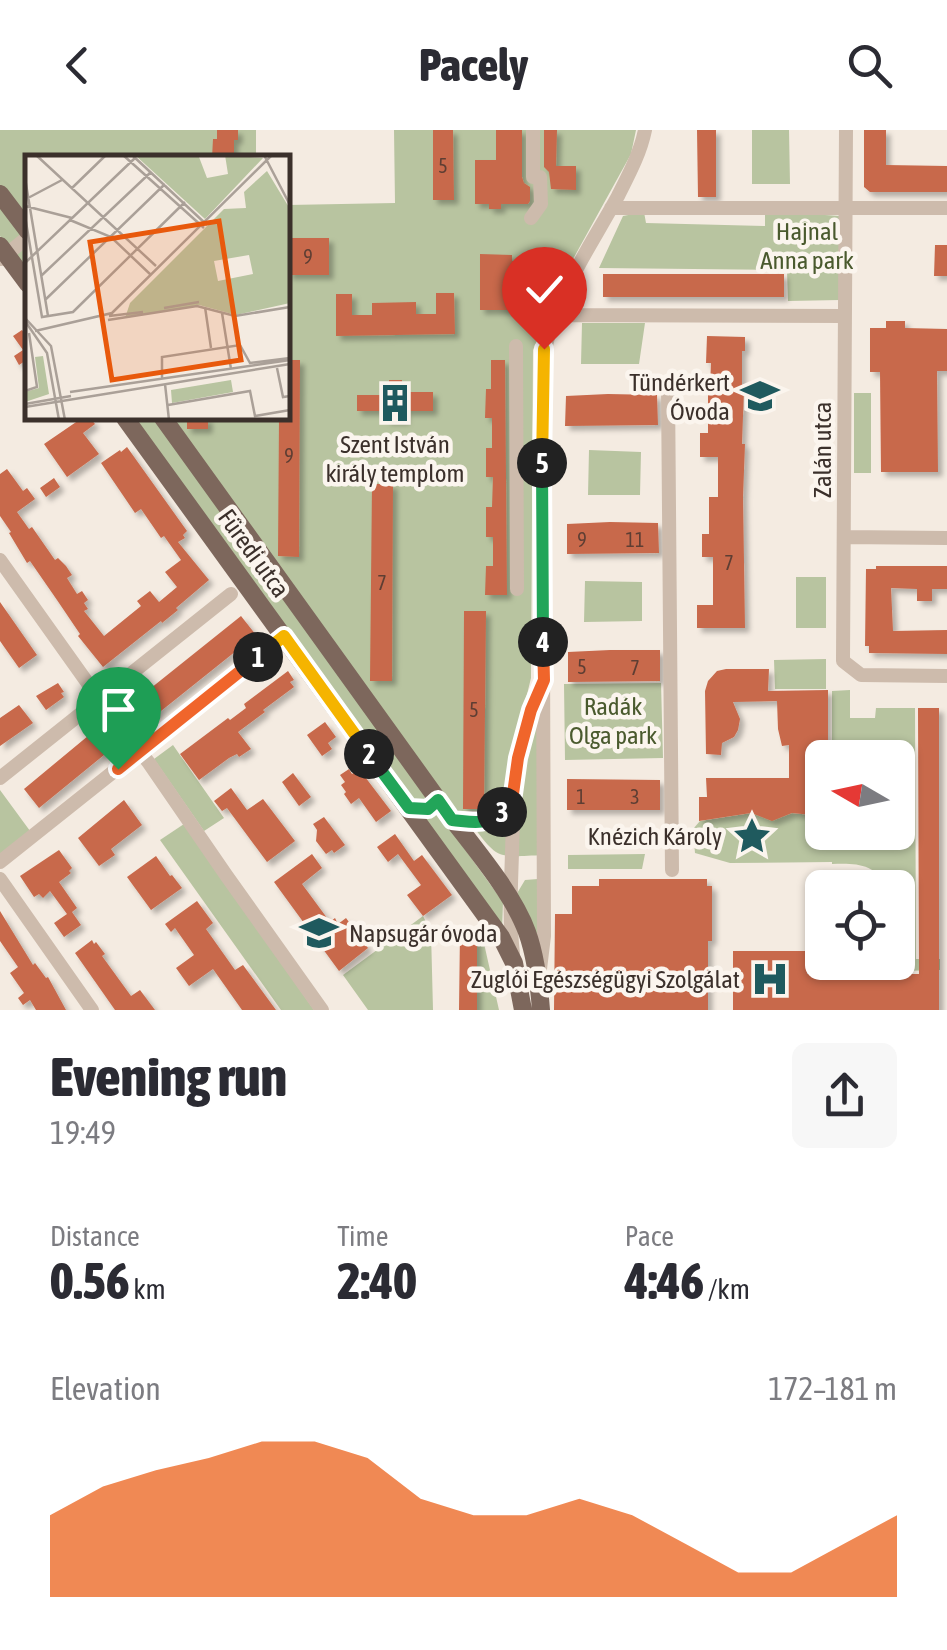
<!DOCTYPE html>
<meta charset="utf-8">
<style>
body{margin:0;font-family:"Asap Condensed",sans-serif;background:#f7f7f7;color:#2b2b33;height:100vh;display:flex;flex-direction:column;font-size:38px;white-space:nowrap}
*{box-sizing:border-box;margin:0}
p{font-size:32px;color:#7c7c81}
.icon{flex:none;width:55px;height:55px;fill:none;stroke:currentColor;stroke-width:2;stroke-linecap:round;stroke-linejoin:round}
.map{position:relative;height:880px;overflow:hidden}
.drawer{display:flex;flex-direction:column;background:#fff;flex:1}
.drawer>*{flex:none}
.needle{width:65px;rotate:279deg}
.controls{position:absolute;left:805px;top:610px;display:grid;gap:20px}
.controls a{display:grid;place-items:center;width:110px;height:110px;border-radius:15px;background:#fff;box-shadow:0 2px 8px #0004;font-size:50px}
.pin{position:absolute;display:grid;place-items:center;width:85px;height:85px;color:#fff;margin:-102px -42px;border-radius:50% 50% 50% 0;rotate:-45deg;box-shadow:0 0 10px #0007}
.pin .icon{rotate:45deg}
.km{position:absolute;width:50px;height:50px;margin:-25px;border-radius:50%;background:#222;color:#fff;font-size:28px;line-height:50px;text-align:center}
.round{display:grid;place-items:center;flex:none;width:105px;height:105px;border-radius:15px;background:#f7f7f7}
.head{display:flex;align-items:center;justify-content:space-between;height:170px;padding:0 50px}
h1{font-size:55px;font-weight:800;line-height:75px}
.metrics{display:grid;grid-template-columns:repeat(3,1fr);gap:15px;height:170px;padding:10px 50px}
.metrics div{display:grid;align-content:center}
.metrics b{font-size:50px;font-weight:800}
.metrics small{font-size:28px;font-weight:400}
.metrics p{font-size:28px}
.chart{height:280px;padding:20px 50px}
.chart p{display:flex;justify-content:space-between}
.chart svg{width:100%;height:180px;margin-top:10px;fill:#ea580c;opacity:.7}
header{display:flex;justify-content:space-between;align-items:center;height:130px;padding:0 50px;background:#fff;font-size:45px;font-weight:800}
.map>svg:first-child{display:block}
</style>
<header><svg class="icon" aria-label="back" viewBox="0 0 24 24"><path d="M15 5l-7 7 7 7"/></svg>Pacely<svg class="icon" aria-label="search" viewBox="0 0 24 24"><circle cx="10" cy="10" r="6"/><path d="M15 15l6 6"/></svg></header>
<div class="map">
<svg width="947" height="880" viewBox="0 0 947 880">
<defs>
<filter id="shadow"><feDropShadow dx="4.5" dy="4.5" stdDeviation="2.5" flood-color="#0004"/></filter>
</defs>
<rect width="100%" height="100%" fill="#f4ebe1"/>
<path fill="#b8c4a0" d="M 0,0 L 256,0 L 256,27 L 28,28 L 27,93 L 0,55 Z
M 394,0 L 636,0 L 631,24 L 567,140 L 533,220 L 531,548 L 502,667 L 496,681 L 451,681 L 167,288 L 288,288 L 288,75 L 395,73 Z
M 752,0 L 789,0 L 790,54 L 752,54 Z
M 0,76 L 27,114 L 27,144 L 0,106 Z
M 765,81 L 840,86 L 840,170 L 788,171 L 787,140 L 599,138 L 623,86 L 644,82 L 646,93 L 765,96 Z
M 582,193 L 645,193 L 639,234 L 581,234 Z
M 871,263 L 871,343 L 854,343 L 854,263 Z
M 131,288 L 153,288 L 503,772 L 502,801 Z
M 589,320 L 641,322 L 640,365 L 588,365 Z
M 796,447 L 826,447 L 826,498 L 796,498 Z
M 585,451 L 642,452 L 642,491 L 584,492 Z
M 826,529 L 826,559 L 775,559 L 774,530 Z
M 544,549 L 544,725 C 496,727 499,731 470,692 L 512,671 Z
M 661,553 L 663,628 L 565,630 L 564,554 Z
M 850,560 L 850,588 L 875,588 L 876,578 L 915,578 L 916,829 L 940,829 L 940,840 L 901,841 L 901,808 L 898,807 L 898,758 L 888,757 C 875,734 857,733 832,734 L 832,732 L 730,733 L 695,723 L 693,699 L 700,691 L 751,683 L 772,690 L 792,683 L 822,686 L 822,702 L 898,702 L 898,628 L 832,627 L 832,561 Z
M 173,615 L 224,688 L 204,701 L 154,629 Z
M 0,660 L 33,705 L 0,732 Z
M 184,694 L 314,880 L 281,880 L 160,710 Z
M 645,724 L 642,739 L 568,739 L 568,725 Z
M 538,749 L 538,803 L 535,803 L 516,765 L 525,750 Z
M 423,786 L 431,802 L 433,880 L 368,880 L 343,845 Z
M 477,802 L 480,802 L 483,809 L 499,880 L 477,880 Z"/>
<path fill="#c8694b" filter="url(#shadow)" d="M 217,0 L 238,0 L 238,10 L 234,10 L 234,28 L 212,28 L 213,9 L 217,9 Z
M 433,0 L 453,0 L 454,70 L 433,70 Z
M 496,0 L 522,0 L 522,47 L 524,53 L 530,57 L 530,71 L 528,74 L 501,74 L 501,79 L 489,79 L 489,74 L 475,74 L 475,30 L 496,30 Z
M 544,0 L 557,0 L 556,36 L 576,36 L 576,60 L 551,59 L 549,42 L 544,37 Z
M 697,0 L 716,0 L 716,67 L 698,67 Z
M 864,0 L 886,0 L 886,35 L 947,36 L 947,62 L 870,62 L 864,57 Z
M 288,108 L 329,108 L 329,145 L 288,145 Z
M 935,115 L 947,115 L 947,146 L 934,146 Z
M 480,124 L 512,125 L 512,131 L 534,131 L 534,173 L 510,173 L 510,180 L 480,180 Z
M 603,144 L 784,144 L 784,167 L 603,167 Z
M 436,163 L 454,163 L 455,204 L 336,206 L 336,164 L 352,164 L 352,185 L 372,185 L 372,173 L 416,172 L 416,184 L 436,184 Z
M 886,191 L 905,191 L 905,198 L 947,199 L 947,241 L 937,241 L 938,342 L 881,342 L 880,242 L 870,242 L 870,198 L 886,198 Z
M 22,200 L 28,208 L 28,229 L 19,235 L 14,226 L 23,220 L 13,206 Z
M 707,206 L 745,207 L 745,221 L 742,221 L 742,257 L 744,257 L 742,314 L 745,314 L 743,367 L 745,498 L 697,498 L 697,475 L 713,475 L 713,427 L 702,427 L 702,404 L 709,404 L 709,367 L 718,367 L 718,327 L 700,327 L 700,303 L 708,303 L 708,256 L 710,256 L 711,233 L 706,233 Z
M 288,230 L 300,230 L 299,427 L 278,426 L 279,288 L 288,288 Z
M 491,230 L 505,230 L 507,465 L 485,465 L 486,436 L 493,436 L 493,407 L 486,407 L 486,377 L 492,377 L 493,347 L 486,347 L 486,318 L 492,318 L 492,288 L 485,288 L 486,259 L 491,259 Z
M 389,250 L 402,250 L 402,262 L 433,262 L 433,281 L 405,281 L 405,290 L 386,290 L 386,281 L 357,281 L 357,265 L 380,265 L 380,255 L 389,255 Z
M 608,264 L 657,265 L 658,295 L 565,296 L 566,266 Z
M 82,288 L 90,288 L 95,294 L 83,303 L 99,324 L 67,347 L 44,314 Z
M 187,288 L 208,288 L 208,299 L 187,299 Z
M 127,317 L 187,401 L 183,405 L 185,408 L 178,412 L 209,450 L 176,478 L 178,480 L 162,493 L 161,491 L 103,537 L 78,506 L 80,504 L 57,470 L 30,431 L 27,433 L 9,403 L 11,402 L 0,386 L 0,344 L 7,339 L 23,361 L 27,358 L 35,369 L 17,382 L 29,399 L 32,397 L 55,430 L 58,428 L 66,436 L 72,445 L 67,448 L 77,464 L 82,461 L 88,470 L 84,473 L 88,479 L 84,481 L 104,506 L 141,476 L 137,471 L 150,461 L 159,472 L 177,457 L 165,442 L 181,430 L 164,406 L 161,408 L 141,379 L 135,383 L 101,333 L 120,320 L 121,322 Z
M 54,348 L 60,357 L 46,367 L 40,358 Z
M 372,354 L 393,354 L 392,551 L 370,551 Z
M 610,392 L 658,393 L 659,423 L 567,424 L 567,394 Z
M 876,436 L 947,436 L 947,459 L 932,459 L 932,471 L 917,471 L 917,459 L 891,458 L 893,501 L 947,500 L 947,524 L 869,523 L 869,516 L 865,516 L 866,439 L 876,439 Z
M 0,472 L 37,525 L 19,538 L 0,511 Z
M 464,481 L 486,481 L 484,679 L 463,679 Z
M 241,486 L 256,505 L 141,597 L 126,578 Z
M 610,520 L 660,520 L 660,551 L 568,552 L 568,522 Z
M 726,539 L 769,539 L 768,561 L 828,560 L 828,615 L 810,615 L 810,659 L 822,660 L 822,686 L 792,683 L 772,691 L 751,683 L 699,691 L 699,667 L 707,667 L 706,648 L 789,648 L 789,615 L 782,616 L 778,599 L 777,571 L 733,572 L 740,589 L 738,600 L 734,607 L 722,613 L 721,625 L 706,624 L 705,561 L 708,551 L 717,541 Z
M 288,541 L 294,550 L 290,552 L 294,557 L 263,580 L 265,582 L 238,602 L 251,619 L 239,627 L 237,624 L 229,628 L 199,650 L 180,624 L 228,588 L 230,590 L 246,578 L 244,574 Z
M 58,553 L 64,562 L 61,563 L 64,567 L 46,580 L 36,566 Z
M 19,575 L 33,593 L 0,616 L 0,588 Z
M 918,578 L 939,578 L 939,880 L 733,880 L 733,821 L 807,821 L 807,844 L 919,844 Z
M 325,592 L 336,607 L 328,613 L 332,619 L 322,626 L 307,605 Z
M 100,596 L 115,616 L 39,678 L 24,659 Z
M 349,639 L 352,644 L 359,639 L 391,681 L 376,692 L 359,668 L 351,674 L 344,664 L 346,662 L 341,655 L 345,652 L 340,645 Z
M 293,643 L 311,667 L 299,676 L 282,652 Z
M 567,649 L 660,650 L 660,680 L 567,680 Z
M 231,658 L 247,680 L 263,669 L 295,711 L 267,732 L 227,678 L 222,681 L 214,671 Z
M 124,670 L 142,695 L 111,719 L 115,725 L 99,736 L 78,708 Z
M 324,687 L 345,715 L 334,723 L 332,720 L 326,724 L 316,711 L 317,700 L 313,694 Z
M 395,704 L 414,731 L 422,725 L 452,765 L 423,786 L 407,765 L 421,755 L 398,724 L 388,732 L 377,717 Z
M 59,720 L 72,738 L 69,741 L 71,743 L 59,752 L 77,778 L 72,782 L 81,795 L 64,807 L 54,793 L 67,784 L 50,761 L 43,768 L 39,764 L 34,767 L 20,746 Z
M 312,724 L 322,738 L 302,754 L 330,792 L 335,788 L 338,794 L 346,788 L 368,818 L 339,841 L 274,752 Z
M 156,726 L 170,746 L 172,745 L 182,758 L 151,780 L 127,747 Z
M 599,749 L 707,749 L 707,756 L 712,756 L 712,811 L 708,811 L 708,880 L 554,880 L 555,784 L 572,784 L 572,756 L 599,756 Z
M 197,771 L 213,793 L 206,799 L 235,840 L 243,835 L 276,880 L 242,880 L 213,839 L 189,856 L 176,838 L 194,825 L 175,798 L 171,802 L 165,794 Z
M 0,781 L 33,835 L 35,833 L 46,848 L 48,847 L 66,880 L 36,880 L 30,870 L 23,875 L 18,868 L 24,863 L 10,843 L 18,837 L 0,811 Z
M 460,802 L 477,802 L 477,880 L 459,880 Z
M 92,810 L 94,814 L 96,812 L 105,824 L 102,826 L 131,866 L 140,860 L 155,880 L 115,880 L 75,823 Z"/>
<g fill="none" stroke-linecap="round" stroke-linejoin="round">
<path stroke="#cdbbac" stroke-width="14" d="M 846,0 L 843,531 L 861,545 L 947,546
M 611,78 L 947,78
M 531,88 L 541,74 L 540,47 L 533,47 L 533,0
M 1,129 L 28,107
M 554,185 L 845,186
M 516,216 L 517,459
M 668,258 L 672,740
M 844,407 L 947,408
M 0,430 L 99,569 L 149,633 L 226,745 L 322,880
M 0,648 L 231,464
M 452,690 C 483,693 491,694 512,671
M 0,732 L 284,506
M 0,749 L 92,880
M 513,824 C 509,790 511,756 512,723 C 513,662 518,611 541,555
M 540,839 L 544,806 L 542,238 C 549,174 588,121 618,66 C 629,44 640,24 645,0"/>
<path stroke="#7d675c" stroke-width="18" d="M 0,64 L 28,101
M 0,116 L 28,154
M 125,288 L 501,807 L 514,833 L 523,880
M 163,288 L 438,670 C 465,708 511,758 527,802 C 536,827 539,853 541,880"/>
</g>
<g fill="none" stroke-linecap="round" stroke-linejoin="round">
<g stroke="#fff" stroke-width="20">
<path id="split-1" d="M 118,639 L 258,527"/>
</g>
<g stroke="#fff" stroke-width="20">
<path id="split-2" d="M 258,527 L 284,506 L 369,624"/>
</g>
<g stroke="#fff" stroke-width="20">
<path id="split-3" d="M 369,624 L 409,678 L 428,679 L 438,670 L 452,690 C 474,692 483,696 502,682"/>
</g>
<g stroke="#fff" stroke-width="20">
<path id="split-4" d="M 502,682 L 512,671 L 518,628 L 531,580 L 544,550 L 543,512"/>
</g>
<g stroke="#fff" stroke-width="20">
<path id="split-5" d="M 542,333 L 543,512"/>
</g>
<g stroke="#fff" stroke-width="20">
<path id="split-6" d="M 542,333 L 544,219"/>
</g>
<use href="#split-1" stroke="#f0652b" stroke-width="12"/>
<use href="#split-2" stroke="#f5b400" stroke-width="12"/>
<use href="#split-3" stroke="#22a559" stroke-width="12"/>
<use href="#split-4" stroke="#f0652b" stroke-width="12"/>
<use href="#split-5" stroke="#22a559" stroke-width="12"/>
<use href="#split-6" stroke="#f5b400" stroke-width="12"/>
</g>
<defs>
<g id="school-bare" transform="scale(3)"><path d="M0-5L7-2L0 1L-7-2ZM-4 1L0 2.5L4 1V4Q0 6-4 4Z" fill="#1f5a5e" stroke="#fbf5ee" stroke-width="2.5" paint-order="stroke"/></g>
<g id="building-bare" transform="scale(3)"><path d="M-4-6H4V6H1V3H-1V6H-4ZM-2.5-4.3h1.7v1.8h-1.7ZM.8-4.3h1.7v1.8H.8ZM-2.5-1h1.7V.8h-1.7ZM.8-1h1.7V.8H.8Z" fill="#1f5a5e" stroke="#fbf5ee" stroke-width="2.5" paint-order="stroke"/></g>
<g id="sight-bare" transform="scale(3)"><path d="M0-6L1.8-2.2L6-1.7L2.9 1.2L3.7 5.4L0 3.3L-3.7 5.4L-2.9 1.2L-6-1.7L-1.8-2.2Z" fill="#1f5a5e" stroke="#fbf5ee" stroke-width="2.5" paint-order="stroke"/></g>
<g id="hospital-bare" transform="scale(3)"><path d="M-5-5h3v3.5h4V-5h3V5h-3V1.5h-4V5h-3Z" fill="#1f5a5e" stroke="#fbf5ee" stroke-width="2.5" paint-order="stroke"/></g>
</defs>
<g fill-rule="evenodd">
<use href="#school-bare" x="760" y="266"/>
<use href="#building-bare" x="395" y="273"/>
<use href="#sight-bare" x="752" y="706"/>
<use href="#school-bare" x="319" y="803"/>
<use href="#hospital-bare" x="770" y="849"/>
</g>
<g text-anchor="middle" dominant-baseline="central" stroke-width="9" stroke-linejoin="round" paint-order="stroke">
<g font-size="20" fill="#5e3e33">
<text x="443" y="35">5</text>
<text x="308" y="126">9</text>
<text x="289" y="325">9</text>
<text x="582" y="409">9</text>
<text x="635" y="409">11</text>
<text x="729" y="432">7</text>
<text x="382" y="452">7</text>
<text x="582" y="536">5</text>
<text x="635" y="537">7</text>
<text x="474" y="579">5</text>
<text x="581" y="666">1</text>
<text x="635" y="666">3</text>
</g>
<g font-size="25" fill="#4a5a2e" stroke="#fbf5ee">
<text x="807" y="101">Hajnal<tspan x="807" dy="29">Anna park</tspan></text>
<text x="613" y="576">Radák<tspan x="613" dy="29">Olga park</tspan></text>
</g>
<g font-size="25" fill="#3b302b" stroke="#fbf5ee" text-anchor="end">
<text x="730" y="252">Tündérkert<tspan x="730" dy="29">Óvoda</tspan></text>
<text x="395" y="314" text-anchor="middle">Szent István<tspan x="395" dy="29">király templom</tspan></text>
<text x="722" y="706">Knézich Károly</text>
<text x="349" y="803" text-anchor="start">Napsugár óvoda</text>
<text x="740" y="849">Zuglói Egészségügyi Szolgálat</text>
</g>
<g font-size="25" fill="#3b302b" stroke="#fbf5ee">
<text transform="translate(822 320) rotate(-90)">Zalán utca</text>
<text transform="translate(254 423) rotate(54)">Füredi utca</text>
</g>
</g>
<g transform="translate(25 25)">
<rect width="265" height="265" fill="#f4ebe1"/>
<path d="M 110,0 L 183,0 L 174,2 L 182,23 L 203,19 L 200,0 L 238,3 L 180,64 ZM 242,16 L 265,54 L 265,148 L 211,160 L 174,150 L 100,163 L 105,148 L 199,54 L 221,53 L 219,37 ZM 224,100 L 228,119 L 193,126 L 189,106 ZM 18,201 L 24,239 L 0,247 L 0,237 L 14,233 L 10,202 ZM 206,225 L 208,237 L 147,248 L 146,235 Z" fill="#b8c4a0" fill-rule="evenodd"/>
<path fill="none" stroke="#aaa098" stroke-width="2.5" d="M 11,0 L 131,111M 98,0 L 179,73M 107,0 L 182,70M 239,0 L 265,50M 0,23 L 23,161M 47,33 L 81,0M 3,43 L 37,25M 0,51 L 47,63M 0,61 L 17,162 L 48,157 L 160,47M 45,65 L 86,82 L 126,120M 0,108 L 110,3M 16,121 L 126,17M 20,145 L 140,29M 180,152 L 186,193M 139,153 L 174,147M 197,158 L 206,214M 84,161 L 118,157M 0,163 L 26,191 L 40,265M 83,165 L 172,151 L 210,161 L 265,152M 0,166 L 22,198 L 34,265M 10,176 L 87,158 L 247,0M 252,213 L 258,242 L 265,241M 137,224 L 137,202 L 215,190 L 225,208 L 265,203M 140,229 L 144,265M 0,236 L 12,232 L 4,178M 45,237 L 265,205M 0,249 L 46,241M 143,250 L 225,236 L 230,261 L 265,255M 0,252 L 265,209"/>
<path fill="#e8590c" fill-opacity="0.15" stroke="#e8590c" stroke-width="5" d="M 194,66 L 216,205 L 87,225 L 65,87 Z"/>
<rect width="265" height="265" fill="none" stroke="#3b302b" stroke-width="5"/>
</g>
</svg>
<div class="controls">
<a><svg class="needle" viewBox="-14 -14 28 28"><path d="M0-13l5 13h-10z" fill="#e53935"/><path d="M0 13l5-13h-10z" fill="#7c7c81"/></svg></a>
<a><svg class="icon" aria-label="locate" viewBox="0 0 24 24"><circle cx="12" cy="12" r="6"/><path d="M12 2v4M12 18v4M2 12h4M18 12h4"/></svg></a>
</div>
<div class="pin" style="left:118px;top:639px;background:#1e9e55"><svg class="icon" aria-label="arrive" viewBox="0 0 24 24"><path d="M6 21V4h12l-3 4 3 4H6"/></svg></div>
<div class="pin" style="left:544px;top:219px;background:#d93025"><svg class="icon" aria-label="check" viewBox="0 0 24 24"><path d="M5 12l5 5 9-10"/></svg></div>
<b class="km" style="left:258px;top:527px">1</b>
<b class="km" style="left:369px;top:624px">2</b>
<b class="km" style="left:502px;top:682px">3</b>
<b class="km" style="left:543px;top:512px">4</b>
<b class="km" style="left:542px;top:333px">5</b>
</div>
<section class="drawer">
<div class="head"><div><h1>Evening run</h1><p>19:49</p></div><a class="round"><svg class="icon" aria-label="share" viewBox="0 0 24 24"><path d="M12 15V3M7 8l5-5 5 5M5 13v7h14v-7"/></svg></a></div>
<div class="metrics">
<div><p>Distance</p><b>0.56<small> km</small></b></div>
<div><p>Time</p><b>2:40</b></div>
<div><p>Pace</p><b>4:46<small> /km</small></b></div>
</div>
<div class="chart"><p><span>Elevation</span>172–181 m</p>
<svg viewBox="0 0 160 44" preserveAspectRatio="none"><path d="M0 44V24L10 17L20 13L30 10L40 6L50 6L60 10L70 20L80 24L90 24L100 20L110 24L120 31L130 38L140 38L150 31L160 24V44z"/></svg>
</div>
</section>
